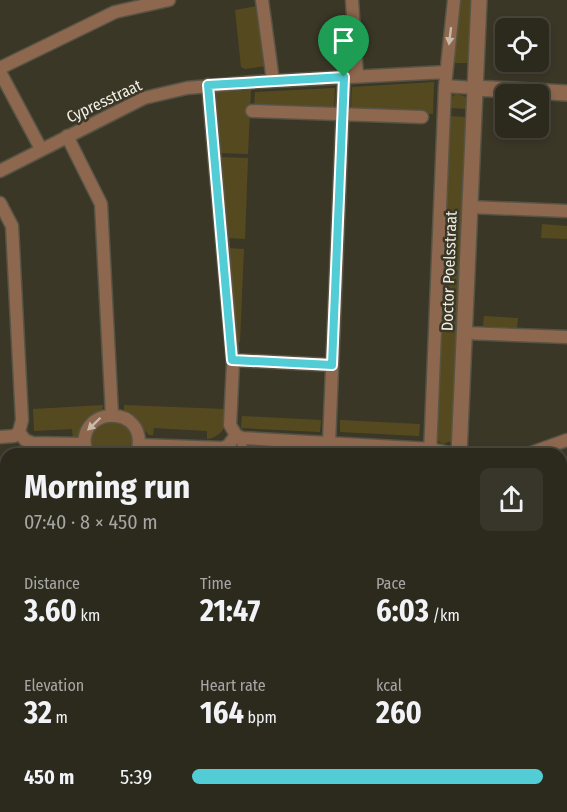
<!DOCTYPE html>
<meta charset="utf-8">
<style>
body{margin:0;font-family:"Fira Sans Condensed",sans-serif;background:#38352a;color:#f1f3f6;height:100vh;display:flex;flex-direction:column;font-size:22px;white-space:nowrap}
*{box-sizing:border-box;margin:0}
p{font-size:20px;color:#a6a6a4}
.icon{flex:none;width:33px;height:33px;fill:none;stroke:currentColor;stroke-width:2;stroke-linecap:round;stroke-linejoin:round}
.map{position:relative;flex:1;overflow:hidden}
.drawer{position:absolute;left:0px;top:448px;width:567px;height:364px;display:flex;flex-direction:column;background:#2c291d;border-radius:18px 18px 0 0;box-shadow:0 3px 9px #0003,0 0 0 2px #48453b}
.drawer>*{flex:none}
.tools{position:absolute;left:495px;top:18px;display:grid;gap:12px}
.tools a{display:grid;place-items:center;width:54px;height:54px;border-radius:9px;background:#2c291d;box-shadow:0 3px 9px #0003,0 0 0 2px #48453b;font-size:30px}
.pin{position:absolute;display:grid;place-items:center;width:51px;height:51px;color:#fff;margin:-62px -26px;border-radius:50% 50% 50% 0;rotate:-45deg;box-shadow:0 0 6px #0007}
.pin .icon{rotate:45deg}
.round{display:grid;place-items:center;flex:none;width:63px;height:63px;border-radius:9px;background:#38352a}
.overview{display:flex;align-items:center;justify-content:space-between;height:102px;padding:0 24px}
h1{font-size:33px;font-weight:700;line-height:45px}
.stats{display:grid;grid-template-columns:repeat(3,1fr);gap:9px;height:102px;padding:6px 24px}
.stats div{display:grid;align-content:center}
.stats b{font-size:30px;font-weight:700}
.stats small{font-size:16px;font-weight:400}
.stats p{font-size:16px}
ul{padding:0 24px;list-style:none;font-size:20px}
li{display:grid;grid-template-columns:96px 72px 1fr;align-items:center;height:45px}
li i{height:15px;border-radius:8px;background:#52ccd5}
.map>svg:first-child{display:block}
</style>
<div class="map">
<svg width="567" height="812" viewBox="0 0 567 812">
<rect width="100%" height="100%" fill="#3b3727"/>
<path fill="#554a1f" d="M 459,0 L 472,0 L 468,63 L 451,63 Z
M 258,6 L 266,66 L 245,69 L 241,67 L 235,10 Z
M 434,82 L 433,114 L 351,110 L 352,87 Z
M 335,88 L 334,109 L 254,106 L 255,92 Z
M 251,90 L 248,154 L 219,153 L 214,93 Z
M 456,94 L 464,96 L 467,99 L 467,109 L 451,108 L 449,105 L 449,99 Z
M 449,116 L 467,117 L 454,436 L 451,441 L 443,444 L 438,441 L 436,437 Z
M 219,157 L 248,158 L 245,239 L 227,238 Z
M 542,224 L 567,226 L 567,239 L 541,238 Z
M 227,248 L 244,249 L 240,342 L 235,342 Z
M 484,316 L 518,318 L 517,328 L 483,326 Z
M 104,405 C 100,417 85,424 78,438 L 73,439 L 72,429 L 34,431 L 33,409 Z
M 124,405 L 224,409 L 223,430 C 218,435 215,438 207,439 L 207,431 L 154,428 L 153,435 L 149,435 L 130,414 L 124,410 Z
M 242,416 L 321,420 L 320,432 L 241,428 Z
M 340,420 L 420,424 L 419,436 L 340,432 Z
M 111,421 C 128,423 141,439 130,454 L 95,454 L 93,453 C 88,436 95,425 111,421 Z
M 6,457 L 6,481 L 0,481 L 0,458 Z
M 567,482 L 567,565 L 561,563 L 561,483 Z
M 6,557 L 6,583 L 0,583 L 0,558 Z
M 561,568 L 567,570 L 567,623 L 561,621 Z
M 0,647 L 6,647 L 6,688 L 0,688 Z
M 561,685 L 567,686 L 567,747 L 561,744 Z
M 561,764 L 567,766 L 567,812 L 534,812 L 536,807 L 561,807 Z
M 482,807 L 531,807 L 528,812 L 480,812 Z"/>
<path fill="#6b87b4" d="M 0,583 L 6,583 L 6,647 L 0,647 Z
M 561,621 L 567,623 L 567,686 L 561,685 Z"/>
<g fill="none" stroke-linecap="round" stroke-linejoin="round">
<g stroke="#585445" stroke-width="12">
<path id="pedestrian" d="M 242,454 L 242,438"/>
</g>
<g stroke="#585445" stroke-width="15">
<path id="minor" d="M 262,0 L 273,81
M 352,0 L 357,76
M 0,68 L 115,12 L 169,0
M 0,72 L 41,149
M 208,85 L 233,364 L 230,425 L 236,435
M 445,86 L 475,88
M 252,111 L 422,117
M 67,136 L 101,204 L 112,415
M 0,171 L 144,98 L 187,88 L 254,82 L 446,72
M 0,203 L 12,226 L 22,420 L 19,432
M 470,207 L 567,211
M 465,333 L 567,337
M 233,360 L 332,365
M 0,437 L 14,436 L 19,432 L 25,440 L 32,443 L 84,444
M 329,443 L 344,77
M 140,445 L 222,448 L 228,446 L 236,435 L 242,438 L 431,449 L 455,454
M 87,454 C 70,405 152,401 137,454
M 430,454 L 445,86 L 454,0
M 528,454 L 567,440
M 0,551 L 6,551
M 0,755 L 6,755
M 55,812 L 57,807
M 213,812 L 215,807"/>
</g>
<g stroke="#585445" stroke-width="18">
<path id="tertiary" d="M 475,88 L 567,93
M 459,454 L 479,0
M 428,812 L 430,807"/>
</g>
<use href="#pedestrian" stroke="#8d674e" stroke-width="9"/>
<use href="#minor" stroke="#8d674e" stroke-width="12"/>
<use href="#tertiary" stroke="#8d674e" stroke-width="15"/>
</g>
<defs><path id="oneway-solid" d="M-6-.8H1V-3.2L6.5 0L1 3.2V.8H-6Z" transform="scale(1.5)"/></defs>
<g fill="#c9b9a9">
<use href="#oneway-solid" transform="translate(450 36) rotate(97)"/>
<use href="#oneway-solid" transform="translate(94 424) rotate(136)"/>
</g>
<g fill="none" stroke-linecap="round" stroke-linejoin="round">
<g stroke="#fff" stroke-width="12">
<path id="route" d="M 344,77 L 332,365 L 232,360 L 208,85 Z"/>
</g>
<use href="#route" stroke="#52ccd5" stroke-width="8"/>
</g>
<g text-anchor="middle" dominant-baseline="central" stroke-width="5" stroke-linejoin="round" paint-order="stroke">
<g font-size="16" fill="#f1efe5" stroke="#3b3727">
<text transform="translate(104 101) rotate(-25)">Cypresstraat</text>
<text transform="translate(449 271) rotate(-88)">Doctor Poelsstraat</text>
</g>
</g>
</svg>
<div class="tools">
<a><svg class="icon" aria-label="locate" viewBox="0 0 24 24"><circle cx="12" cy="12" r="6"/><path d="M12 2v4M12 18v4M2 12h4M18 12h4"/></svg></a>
<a><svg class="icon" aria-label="layers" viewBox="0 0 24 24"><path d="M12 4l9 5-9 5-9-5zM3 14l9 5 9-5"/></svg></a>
</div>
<div class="pin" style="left:344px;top:77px;background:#1e9e55"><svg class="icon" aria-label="arrive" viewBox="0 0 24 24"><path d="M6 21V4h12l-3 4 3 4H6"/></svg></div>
<section class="drawer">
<div class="overview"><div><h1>Morning run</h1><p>07:40 · 8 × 450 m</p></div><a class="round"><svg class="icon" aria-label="share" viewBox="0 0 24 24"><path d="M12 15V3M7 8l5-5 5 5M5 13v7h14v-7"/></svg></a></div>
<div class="stats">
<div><p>Distance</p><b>3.60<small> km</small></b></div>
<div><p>Time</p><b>21:47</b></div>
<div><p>Pace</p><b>6:03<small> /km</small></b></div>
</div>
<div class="stats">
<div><p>Elevation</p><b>32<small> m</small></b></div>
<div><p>Heart rate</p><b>164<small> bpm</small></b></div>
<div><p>kcal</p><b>260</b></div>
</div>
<ul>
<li><b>450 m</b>5:39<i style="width:100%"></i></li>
</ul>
</section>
</div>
